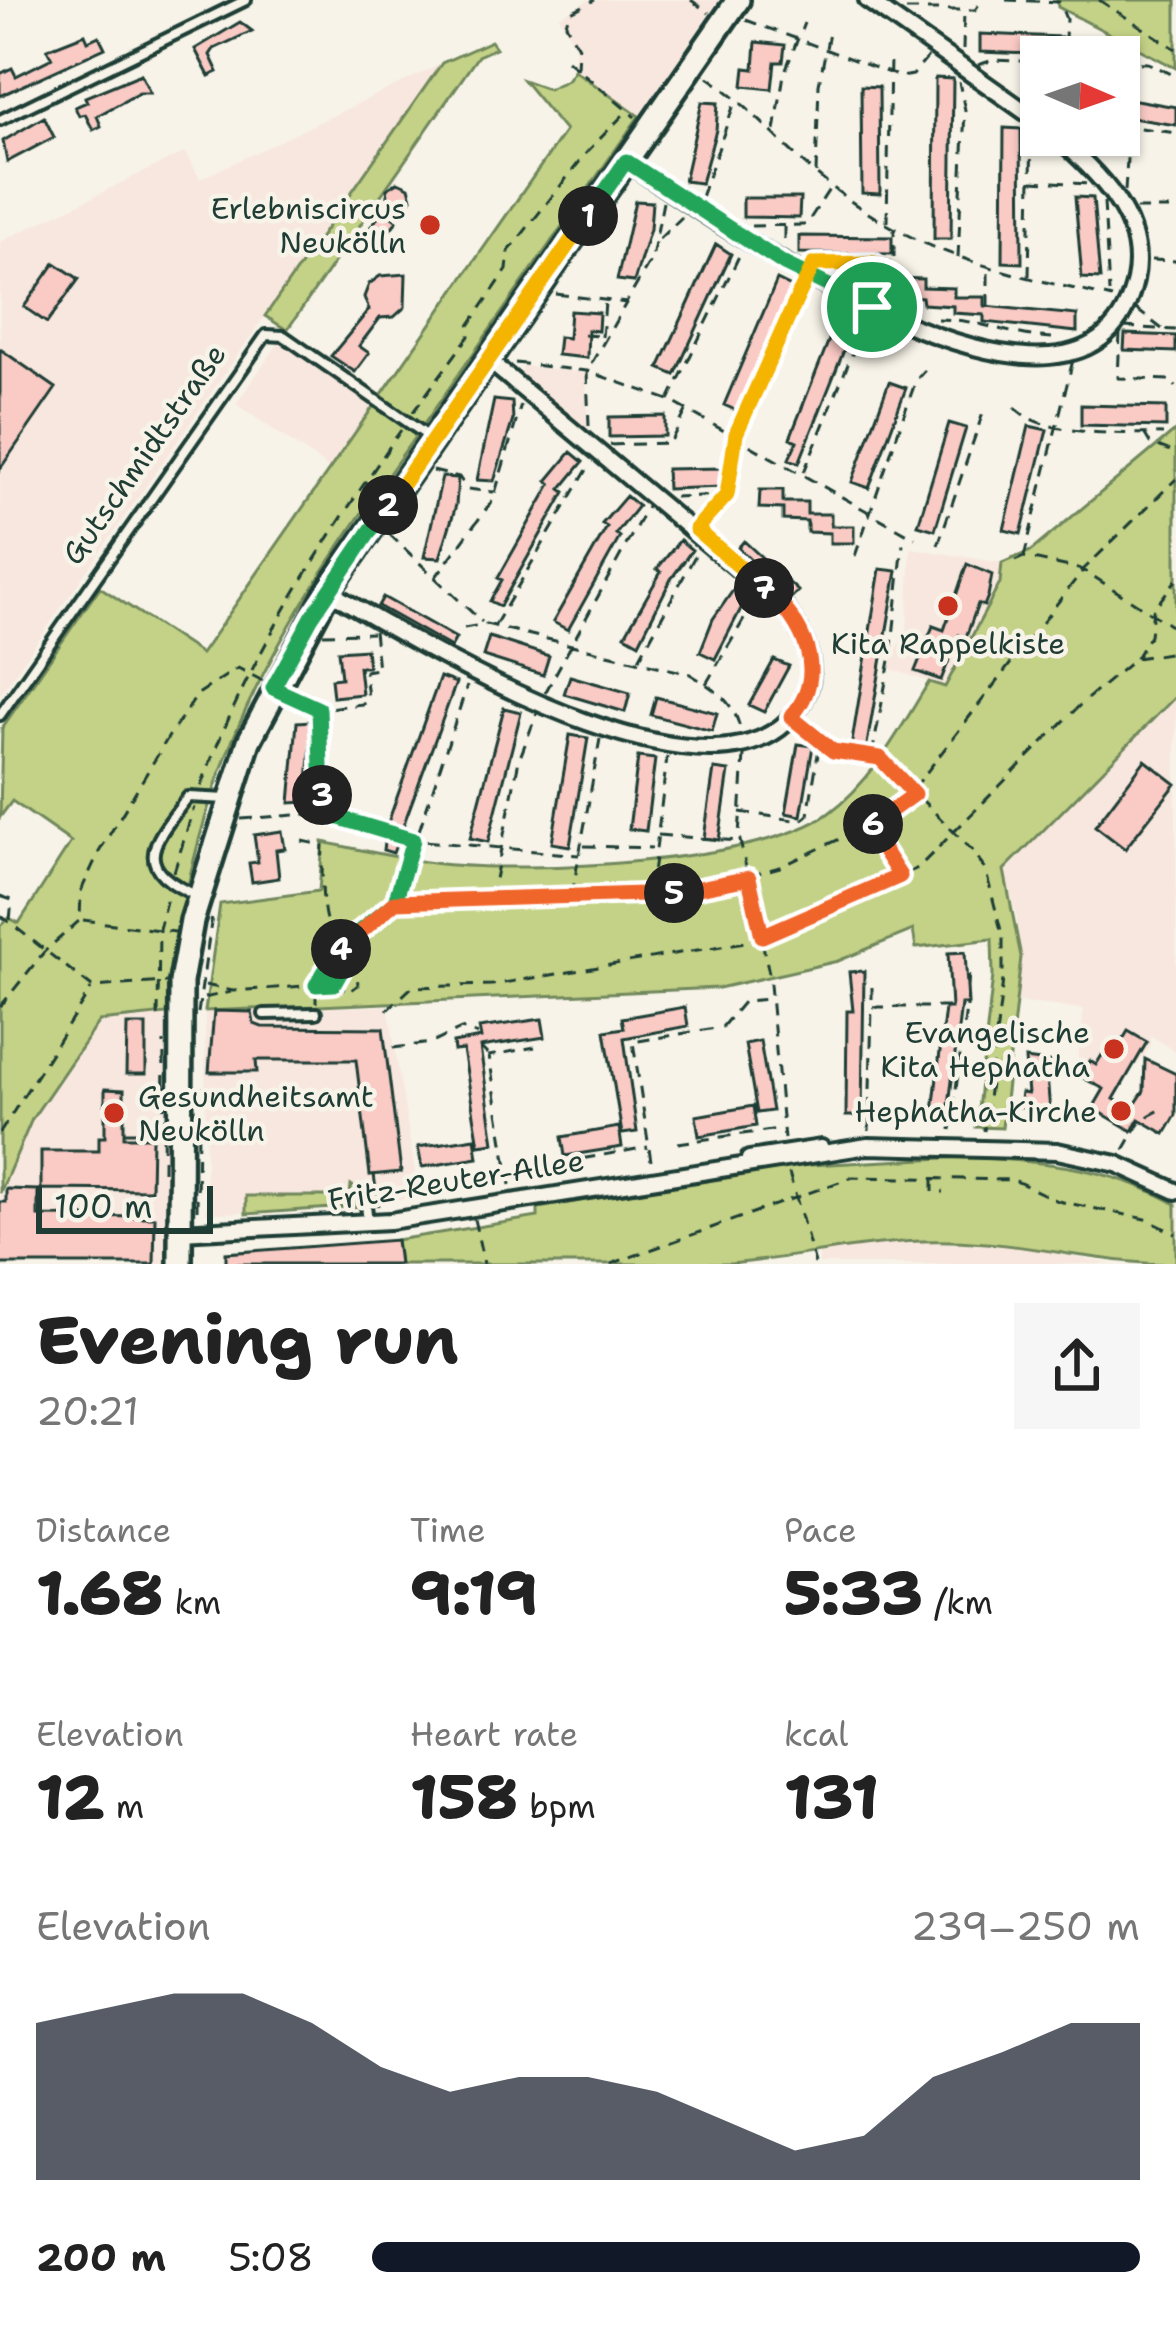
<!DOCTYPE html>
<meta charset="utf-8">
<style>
body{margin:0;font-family:"Shantell Sans",sans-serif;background:#f6f6f6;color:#222;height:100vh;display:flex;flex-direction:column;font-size:45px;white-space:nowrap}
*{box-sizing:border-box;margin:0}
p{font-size:39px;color:#767676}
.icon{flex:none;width:66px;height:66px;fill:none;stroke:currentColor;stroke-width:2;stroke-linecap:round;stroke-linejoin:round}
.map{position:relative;height:1264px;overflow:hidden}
.side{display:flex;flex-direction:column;background:#fff;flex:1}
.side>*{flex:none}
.needle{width:78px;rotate:92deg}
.buttons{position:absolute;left:1020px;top:36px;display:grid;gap:24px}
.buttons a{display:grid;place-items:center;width:120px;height:120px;border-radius:0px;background:#fff;box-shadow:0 3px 9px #0004;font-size:60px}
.scale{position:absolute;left:36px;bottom:30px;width:177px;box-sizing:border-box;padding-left:12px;border:6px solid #1f3d34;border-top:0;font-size:33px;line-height:42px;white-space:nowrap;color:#1f3d34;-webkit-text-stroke:9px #f7f3e8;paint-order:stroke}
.pin{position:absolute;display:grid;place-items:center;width:102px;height:102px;color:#fff;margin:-51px;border:6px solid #fff;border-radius:50%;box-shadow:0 3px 12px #0007}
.km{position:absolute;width:60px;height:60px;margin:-30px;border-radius:50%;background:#222;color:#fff;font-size:33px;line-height:60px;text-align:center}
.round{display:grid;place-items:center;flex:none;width:126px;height:126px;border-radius:0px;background:#f6f6f6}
.overview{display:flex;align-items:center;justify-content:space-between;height:204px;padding:0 36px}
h1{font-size:66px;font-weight:800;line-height:90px}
.figures{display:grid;grid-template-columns:repeat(3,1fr);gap:18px;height:204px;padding:12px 36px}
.figures div{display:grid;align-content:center}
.figures b{font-size:60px;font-weight:800}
.figures small{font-size:33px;font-weight:400}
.figures p{font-size:33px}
.chart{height:336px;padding:24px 36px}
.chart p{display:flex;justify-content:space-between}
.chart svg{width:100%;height:216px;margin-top:12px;fill:#111827;opacity:.7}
ul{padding:0 36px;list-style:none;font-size:39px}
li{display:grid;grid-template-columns:192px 144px 1fr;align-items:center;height:90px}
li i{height:30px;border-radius:15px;background:#111827}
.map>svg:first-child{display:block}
</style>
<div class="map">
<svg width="1176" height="1264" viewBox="0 0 1176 1264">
<rect width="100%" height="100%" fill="#f7f3e8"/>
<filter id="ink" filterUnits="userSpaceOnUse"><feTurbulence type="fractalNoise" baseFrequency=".00833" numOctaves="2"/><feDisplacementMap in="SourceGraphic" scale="24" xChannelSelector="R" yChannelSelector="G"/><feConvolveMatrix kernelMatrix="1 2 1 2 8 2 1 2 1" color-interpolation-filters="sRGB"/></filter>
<g filter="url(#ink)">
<path fill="#f8e7de" d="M 589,0 L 719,0 L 639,116 L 574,70 L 575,46 L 559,16 Z
M 441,64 L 12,678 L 0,694 L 0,242 L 185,152 L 200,179 Z
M 280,341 L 374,406 L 330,469 L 236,404 Z
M 523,366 L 586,373 L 588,431 L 520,376 Z
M 911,548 L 1002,563 L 1000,583 L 945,687 L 888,668 L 907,628 Z
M 1176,696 L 1176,1052 L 1150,1035 L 1150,1047 L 1138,1064 L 1098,1086 L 1076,1076 L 1084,1009 L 1017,1002 L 1017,917 L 1004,870 Z
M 388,1006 L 419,1197 L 305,1212 L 206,1213 L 205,1011 Z
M 172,1013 L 165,1060 L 169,1264 L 0,1264 L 0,1193 L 32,1119 L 100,1021 Z
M 899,1241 L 1016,1246 L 1110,1264 L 819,1264 L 819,1249 Z"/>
<path fill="#c3d286" stroke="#71885d" stroke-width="3" d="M 1057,0 L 1176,0 L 1176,68 L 1058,7 Z
M 491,41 L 496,48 L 478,56 L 287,330 L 265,316 L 442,63 Z
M 574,70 L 639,116 C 572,213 504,310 436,407 C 360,515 278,625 229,749 C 196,832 177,925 167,1014 L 99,1021 L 32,1119 L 0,1193 L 0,926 L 9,918 L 19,923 L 71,842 L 12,801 L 0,817 L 2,728 L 100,587 L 201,654 L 565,131 L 523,80 L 548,89 L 567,80 Z
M 1176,430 L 1176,696 L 1004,870 L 1021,957 L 1002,1128 L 976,1127 L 993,976 L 992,939 L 916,948 L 913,930 L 838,961 L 719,988 L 205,1011 L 220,904 L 319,891 L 323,842 C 362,850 401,859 441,864 C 527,873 761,864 829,813 C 873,781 901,727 929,682 L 945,687 L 1000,583 L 1002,563 L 1031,551 Z
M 964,1157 C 1040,1161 1109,1166 1176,1204 L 1176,1264 C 1097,1264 1027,1242 948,1241 C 873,1239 804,1257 730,1264 C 623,1264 507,1264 399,1264 L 396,1240 L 538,1217 L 538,1208 L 791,1166 Z
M 351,1185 L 359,1191 L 361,1206 L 246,1214 L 246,1196 L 350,1196 Z"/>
<path fill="#facac5" stroke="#1f3d34" stroke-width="3" d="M 240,22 L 252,31 L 214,49 L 210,55 L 218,72 L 209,76 L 195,49 Z
M 85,34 L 88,41 L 99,36 L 105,48 L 0,96 L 0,74 L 12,68 L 16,76 L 52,58 L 47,49 Z
M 980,34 L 1061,37 L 1060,55 L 980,52 Z
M 756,42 L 785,45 L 783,62 L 775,62 L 772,89 L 743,86 L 745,68 L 754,69 Z
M 141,74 L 150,93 L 139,93 L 97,116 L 101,126 L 93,130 L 85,114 L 79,116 L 75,107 L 87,102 L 85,97 Z
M 935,78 L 953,79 L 951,239 L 934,239 Z
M 861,86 L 879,87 L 880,194 L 862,193 Z
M 1119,97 L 1176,107 L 1176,125 L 1119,116 Z
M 702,102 L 718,103 L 716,130 L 701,183 L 684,181 Z
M 44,117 L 54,137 L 7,162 L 3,141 Z
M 1004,128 L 1021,129 L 1022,263 L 1003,262 Z
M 398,182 L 409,187 L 412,198 L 404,207 L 385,211 L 397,221 L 378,245 L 365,234 L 389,203 L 387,189 Z
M 1075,197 L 1093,198 L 1100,279 L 1082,278 Z
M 743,198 L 800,198 L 799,218 L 743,217 Z
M 635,201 L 652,202 L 650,229 L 634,282 L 617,280 Z
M 799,236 L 892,237 L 892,254 L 799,253 Z
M 716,244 L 731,254 L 675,375 L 659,368 Z
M 55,263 L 79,279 L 47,323 L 24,307 Z
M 406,274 L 405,307 L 394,317 L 380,318 L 359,346 L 369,353 L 355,372 L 331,356 L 369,310 L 364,297 L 369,284 L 380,276 Z
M 892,278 L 923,279 L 923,287 L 954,288 L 954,297 L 985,297 L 985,306 L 1077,315 L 1077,332 L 984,322 L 984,315 L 953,313 L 953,306 L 923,304 L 922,297 L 892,295 Z
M 777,280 L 793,288 L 740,412 L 724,405 Z
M 570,311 L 599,313 L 598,331 L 588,330 L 587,358 L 557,355 L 559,337 L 568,338 Z
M 840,312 L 856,320 L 799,463 L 789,459 L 797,441 L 790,438 Z
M 1125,334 L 1176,336 L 1176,352 L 1124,350 Z
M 0,349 L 56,388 L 0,469 Z
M 889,382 L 906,388 L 869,488 L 852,482 Z
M 494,400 L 512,402 L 513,420 L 494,481 L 477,480 Z
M 1081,405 L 1166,407 L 1166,427 L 1081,425 Z
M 665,416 L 665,436 L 609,437 L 609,417 Z
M 949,423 L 966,428 L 935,530 L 918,525 Z
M 1029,426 L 1047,430 L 1021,534 L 1004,530 Z
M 571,452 L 583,462 L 561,489 L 565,492 L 500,606 L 490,601 L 502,580 L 498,578 L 551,484 L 547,481 Z
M 723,468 L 723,487 L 667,489 L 666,469 Z
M 442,477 L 458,478 L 456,505 L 440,558 L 424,557 Z
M 760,490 L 783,490 L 783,502 L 807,502 L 807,514 L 831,514 L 831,526 L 854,526 L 854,543 L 830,543 L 830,533 L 807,532 L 807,521 L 783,520 L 783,509 L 759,508 Z
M 626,496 L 638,506 L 616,534 L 620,537 L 568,630 L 553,622 L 607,527 L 602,524 Z
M 680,540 L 692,550 L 671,579 L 639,643 L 625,635 L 661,572 L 657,569 Z
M 744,541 L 798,591 L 791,598 L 738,548 Z
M 967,564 L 992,575 L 988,596 L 984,606 L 978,604 L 966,637 L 959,635 L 941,680 L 915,671 L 933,626 L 944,630 Z
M 880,569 L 897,571 L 866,750 L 851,748 Z
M 734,589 L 747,597 L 715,659 L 700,652 L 713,619 Z
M 383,597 L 456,638 L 451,647 L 378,606 Z
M 489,637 L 549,656 L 543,675 L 483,656 Z
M 366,649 L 368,667 L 359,667 L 362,694 L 333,697 L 331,679 L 341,678 L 338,651 Z
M 774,660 L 789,666 L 764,712 L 749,705 Z
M 570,676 L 630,693 L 625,712 L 564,694 Z
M 440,677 L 456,683 L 393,853 L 383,850 L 386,828 Z
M 656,697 L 717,713 L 712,731 L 651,715 Z
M 504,708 L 521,712 L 488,842 L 470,838 Z
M 312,721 L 307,802 L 290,803 L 297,722 Z
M 570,735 L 588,738 L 570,846 L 552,843 Z
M 798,744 L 813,746 L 801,816 L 786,813 Z
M 638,757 L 655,759 L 646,831 L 629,829 Z
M 1145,760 L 1176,784 L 1125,849 L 1095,826 Z
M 714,769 L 729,771 L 719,840 L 704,838 Z
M 282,831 L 285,849 L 276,850 L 279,878 L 252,882 L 249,863 L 258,862 L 254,835 Z
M 965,952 L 968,1004 L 961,1004 L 948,1114 L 933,1112 L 945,1008 L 951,1008 L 948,953 Z
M 864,971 L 862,1116 L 846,1116 L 847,1011 L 853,1011 L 849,972 Z
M 685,1007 L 688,1026 L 624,1038 L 637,1132 L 622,1134 L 605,1031 L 624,1028 L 622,1018 Z
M 214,1011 L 252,1012 L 254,1024 L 262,1027 L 383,1028 L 401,1172 L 370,1175 L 356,1060 L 256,1060 L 257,1072 L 209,1072 Z
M 542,1019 L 545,1037 L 480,1047 L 494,1143 L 479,1145 L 463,1050 L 454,1051 L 453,1043 L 481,1038 L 479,1028 Z
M 127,1025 L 146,1025 L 146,1074 L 126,1074 Z
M 1128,1031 L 1147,1042 L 1114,1099 L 1132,1109 L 1144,1091 L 1145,1059 L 1176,1074 L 1176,1115 L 1165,1134 L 1139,1119 L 1132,1131 L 1093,1108 L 1104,1089 L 1081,1077 L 1090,1061 L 1096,1065 L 1102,1055 L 1107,1058 L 1116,1051 Z
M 760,1041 L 772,1111 L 757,1113 L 745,1044 Z
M 1025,1059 L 1056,1063 L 1054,1077 L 1047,1076 L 1050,1111 L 1019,1107 L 1021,1093 L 1028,1094 Z
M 105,1089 L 124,1090 L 124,1137 L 152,1137 L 151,1190 L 41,1189 L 41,1151 L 99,1151 L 99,1137 L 105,1137 Z
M 753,1106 L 756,1126 L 699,1136 L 696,1116 Z
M 619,1127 L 622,1147 L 565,1156 L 562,1137 Z
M 475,1138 L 478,1158 L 422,1167 L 418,1147 Z
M 6,1189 L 38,1190 L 38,1216 L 155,1217 L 154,1264 L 0,1264 L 0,1202 L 6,1202 Z
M 396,1240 L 399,1264 L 226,1264 L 226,1253 Z"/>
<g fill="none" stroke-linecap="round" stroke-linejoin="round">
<g stroke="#1f3d34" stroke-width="16">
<path id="lane" d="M 0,120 L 246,0
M 0,715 L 266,335 L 284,336 L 432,439
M 199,897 C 131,867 150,846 188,797 L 227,799
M 264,1014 L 316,1013
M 182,1095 L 203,1095
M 366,1205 L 368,1222"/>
</g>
<g stroke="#1f3d34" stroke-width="22">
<path id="street" d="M 867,0 L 1041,123
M 626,161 C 710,219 1090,485 1135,280 C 1148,218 1096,172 1055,135
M 328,591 C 416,642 727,836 803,701 C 821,670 805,634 785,608 L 488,360
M 749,1159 L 821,1148
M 180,1232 L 390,1221 L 868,1146 L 1057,1151 L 1117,1164 L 1176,1191"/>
</g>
<g stroke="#1f3d34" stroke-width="30">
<path id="secondary" d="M 180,1264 L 181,982 L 192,921 L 249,741 L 328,591 L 738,0"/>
</g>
<path stroke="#1f3d34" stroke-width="3" stroke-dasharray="12 9" stroke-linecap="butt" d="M 691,0 L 709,13
M 1006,0 L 1059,2 L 1066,19 L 1064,57
M 1099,0 L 1176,49
M 906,10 L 975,10 L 982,0
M 746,20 L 900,77 L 913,75 L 928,57
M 963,50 L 964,10
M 567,60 L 635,117
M 1119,62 L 1148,63 L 1176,76
M 978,65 L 993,60 L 1041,62
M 577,69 L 578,47 L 566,24 L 569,13 L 595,0
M 708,77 C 754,109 788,153 832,187 C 920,257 1006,272 1112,298
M 1119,125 L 1176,133
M 775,131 L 784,74 L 804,23
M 816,173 L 819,84 L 829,33
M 1032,181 L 1089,184
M 1125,191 L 1129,127
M 701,197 L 736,99
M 1104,202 L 1109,293
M 1136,209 L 1176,209
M 887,222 L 890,57
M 751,226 L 806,225 L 830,188
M 784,227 L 784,248
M 659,239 L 682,217
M 958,258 L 965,110 L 959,82
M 1151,260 L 1176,261
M 816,264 L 894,263 L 894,230
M 1029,276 L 1032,130
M 872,293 L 873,267
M 556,294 L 627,303
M 988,306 L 988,271
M 1136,309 L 1162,329
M 937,319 C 984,319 1010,338 1058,338
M 1124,327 L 1176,330
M 1120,333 L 1118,378 L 1171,380 L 1176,387
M 584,335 L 600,336
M 602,337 L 605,303
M 515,363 L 587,371 L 669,400 L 915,538
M 669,400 L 740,254
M 1015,407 C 1039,437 1126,433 1163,434
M 413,412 L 469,336 L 468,327 L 507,270 L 509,251 L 588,151 L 627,111
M 589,426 L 587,371 L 652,258 L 663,202
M 1144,433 L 1150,443 L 1176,453
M 610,445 L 670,443 L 687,409
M 433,471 L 459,477 L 467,489 L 494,492
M 804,472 L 866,320
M 674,497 L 725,495
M 703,522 L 727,495 L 736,434 L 804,287
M 389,534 L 482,622
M 938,545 L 985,407
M 855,556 L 916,380 L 925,370
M 1024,557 L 1073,360
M 1015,561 L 1024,557 L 1083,570 L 1176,629
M 435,578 L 493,500 L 521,405
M 495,625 L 591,463
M 464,628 L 486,624 L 690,674 C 714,689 733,700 740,728
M 323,634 L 372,633
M 1136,658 L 1176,652
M 639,659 L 697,552
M 706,684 L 756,599
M 545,693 L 647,507
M 293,697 L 319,709 L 362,704 L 368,698 L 365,671 L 378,669 L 374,631
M 319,711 L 323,818
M 800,724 L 833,751 L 880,758 L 975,853 L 986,872 L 1003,938 L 1003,980 L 984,1131
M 744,755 L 739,836 L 769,973 L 784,1139
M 872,755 L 891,655 L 903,544
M 201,786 C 251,652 320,547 401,430
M 740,812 L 801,821 L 808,815 L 820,742
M 241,819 L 323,813 L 413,840 L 579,855
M 869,828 L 900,875
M 658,835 L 738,841
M 302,841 L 323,845 C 322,883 316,942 356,963 L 358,985 L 349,992 L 334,984 L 348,959
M 584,846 L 652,848
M 174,872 L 194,807
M 651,891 L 667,757
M 572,895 L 600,739
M 0,896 L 12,900 L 10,920
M 491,899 L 519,760 L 537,713
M 395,903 L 693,891 L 780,867 L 895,813 L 1083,570 L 1176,479
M 0,915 L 92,987 L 166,982
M 83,920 L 175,932
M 205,985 L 233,991 L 334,984
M 872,987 L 872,1007 L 951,1007
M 204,998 L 231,992
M 316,1003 L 316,985 L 340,947 L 395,903 L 467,686
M 0,1007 L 44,952 L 80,920 L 81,891 L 99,852 L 169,736 L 198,694 L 238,668 L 263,681
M 967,1008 L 969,970
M 387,1010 L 412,987 L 492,985 L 745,942 L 918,868 L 1082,703 L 1136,658 L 1150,635 L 1153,610 L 1176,580
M 198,1013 L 212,916
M 158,1016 L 159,929 L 168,893
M 480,1047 L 487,1054
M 393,1048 L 432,1043 L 461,1029 L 478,1035
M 951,1130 L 966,1008 L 960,1008
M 869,1131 L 872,1007
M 125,1132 L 159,1132
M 0,1133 L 91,989
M 678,1143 L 779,1129
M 1124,1150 L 1141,1120 L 1160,1110
M 651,1161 L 633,1042 L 722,1027 L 744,1001 L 770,999
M 542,1166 L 648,1147
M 163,1171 L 164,1042
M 789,1173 L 815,1264
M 374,1174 L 378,1206
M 933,1180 L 933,1192 L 944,1192
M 510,1185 L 489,1056 L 535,1047
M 197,1210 L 198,1124
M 474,1219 L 484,1264
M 611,1264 L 853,1177 L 1014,1180 L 1058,1201 L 1146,1219 L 1176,1234"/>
<use href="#lane" stroke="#f7f3e8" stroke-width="8"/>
<use href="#street" stroke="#f7f3e8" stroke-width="14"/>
<use href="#secondary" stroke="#f7f3e8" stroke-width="21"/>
</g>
</g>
<g fill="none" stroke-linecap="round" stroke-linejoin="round" filter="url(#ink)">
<g stroke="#fff" stroke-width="24">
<path id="split-1" d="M 588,216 L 626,161 L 784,264 L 872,307"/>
</g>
<g stroke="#fff" stroke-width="24">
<path id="split-2" d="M 388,505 L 588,216"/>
</g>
<g stroke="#fff" stroke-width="24">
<path id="split-3" d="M 322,795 L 319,709 L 273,688 L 312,617 L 388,505"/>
</g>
<g stroke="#fff" stroke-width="24">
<path id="split-4" d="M 322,795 L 323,813 L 413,840 L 395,902 L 340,947 L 316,985 L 334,984 L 348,959 L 341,949"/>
</g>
<g stroke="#fff" stroke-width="24">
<path id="split-5" d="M 341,949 L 395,902 L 674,893"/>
</g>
<g stroke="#fff" stroke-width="24">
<path id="split-6" d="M 674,893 L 749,878 L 762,936 L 900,876 L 868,826 L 873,824"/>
</g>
<g stroke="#fff" stroke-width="24">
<path id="split-7" d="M 764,588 C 803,621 830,673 791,717 L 833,751 L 880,758 L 914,794 L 873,824"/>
</g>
<g stroke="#fff" stroke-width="24">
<path id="split-8" d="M 764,588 L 696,529 L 727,495 L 736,434 L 799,294"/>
</g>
<g stroke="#fff" stroke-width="24">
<path id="split-9" d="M 799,294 L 814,264 L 874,263 L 872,307"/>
</g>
<use href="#split-1" stroke="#22a559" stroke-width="15"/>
<use href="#split-2" stroke="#f5b400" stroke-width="15"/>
<use href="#split-3" stroke="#22a559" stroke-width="15"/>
<use href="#split-4" stroke="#22a559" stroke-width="15"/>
<use href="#split-5" stroke="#f0652b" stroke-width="15"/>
<use href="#split-6" stroke="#f0652b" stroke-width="15"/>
<use href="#split-7" stroke="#f0652b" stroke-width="15"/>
<use href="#split-8" stroke="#f5b400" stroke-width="15"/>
<use href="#split-9" stroke="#f5b400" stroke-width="15"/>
</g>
<g fill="#c8321e" stroke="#f7f3e8" stroke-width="4.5">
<circle cx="430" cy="225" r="12"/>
<circle cx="948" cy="606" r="12"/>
<circle cx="1114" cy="1049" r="12"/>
<circle cx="1121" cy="1111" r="12"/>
<circle cx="114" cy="1113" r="12"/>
</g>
<g text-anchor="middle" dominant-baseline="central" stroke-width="9" stroke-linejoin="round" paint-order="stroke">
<g font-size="30" fill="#1f3d34" stroke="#f7f3e8" text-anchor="end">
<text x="406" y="208">Erlebniscircus<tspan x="406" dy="34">Neukölln</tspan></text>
<text x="948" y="643" text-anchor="middle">Kita Rappelkiste</text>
<text x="1090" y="1032">Evangelische<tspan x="1090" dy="34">Kita Hephatha</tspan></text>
<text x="138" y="1096" text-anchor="start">Gesundheitsamt<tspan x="138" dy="34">Neukölln</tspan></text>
<text x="1097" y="1111">Hephatha-Kirche</text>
</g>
<g font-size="30" fill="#1f3d34" stroke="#f7f3e8">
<text transform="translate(144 454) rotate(-55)">Gutschmidtstraße</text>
<text transform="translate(456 1180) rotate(-9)">Fritz-Reuter-Allee</text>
</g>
</g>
</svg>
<div class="buttons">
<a><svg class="needle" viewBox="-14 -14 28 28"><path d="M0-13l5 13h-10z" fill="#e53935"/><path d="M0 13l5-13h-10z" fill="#767676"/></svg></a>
</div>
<div class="scale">100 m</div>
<div class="pin" style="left:872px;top:307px;background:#1e9e55"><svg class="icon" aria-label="arrive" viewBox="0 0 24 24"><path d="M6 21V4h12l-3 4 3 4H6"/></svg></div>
<b class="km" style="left:588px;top:216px">1</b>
<b class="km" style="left:388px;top:505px">2</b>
<b class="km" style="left:322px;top:795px">3</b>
<b class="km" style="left:341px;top:949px">4</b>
<b class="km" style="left:674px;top:893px">5</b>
<b class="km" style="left:873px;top:824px">6</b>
<b class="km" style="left:764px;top:588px">7</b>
</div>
<section class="side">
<div class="overview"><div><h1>Evening run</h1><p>20:21</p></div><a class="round"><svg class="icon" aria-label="share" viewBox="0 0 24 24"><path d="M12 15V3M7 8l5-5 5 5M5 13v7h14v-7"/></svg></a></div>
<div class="figures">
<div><p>Distance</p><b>1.68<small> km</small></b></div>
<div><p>Time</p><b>9:19</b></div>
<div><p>Pace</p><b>5:33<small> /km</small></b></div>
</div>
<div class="figures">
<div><p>Elevation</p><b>12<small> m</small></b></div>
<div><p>Heart rate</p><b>158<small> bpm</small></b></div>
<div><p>kcal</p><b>131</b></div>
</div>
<div class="chart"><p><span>Elevation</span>239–250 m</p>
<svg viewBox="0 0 160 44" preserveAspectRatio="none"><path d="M0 44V12L10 9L20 6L30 6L40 12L50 21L60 26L70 23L80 23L90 26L100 32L110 38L120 35L130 23L140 18L150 12L160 12V44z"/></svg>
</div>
<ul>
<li><b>200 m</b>5:08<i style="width:100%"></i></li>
</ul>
</section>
